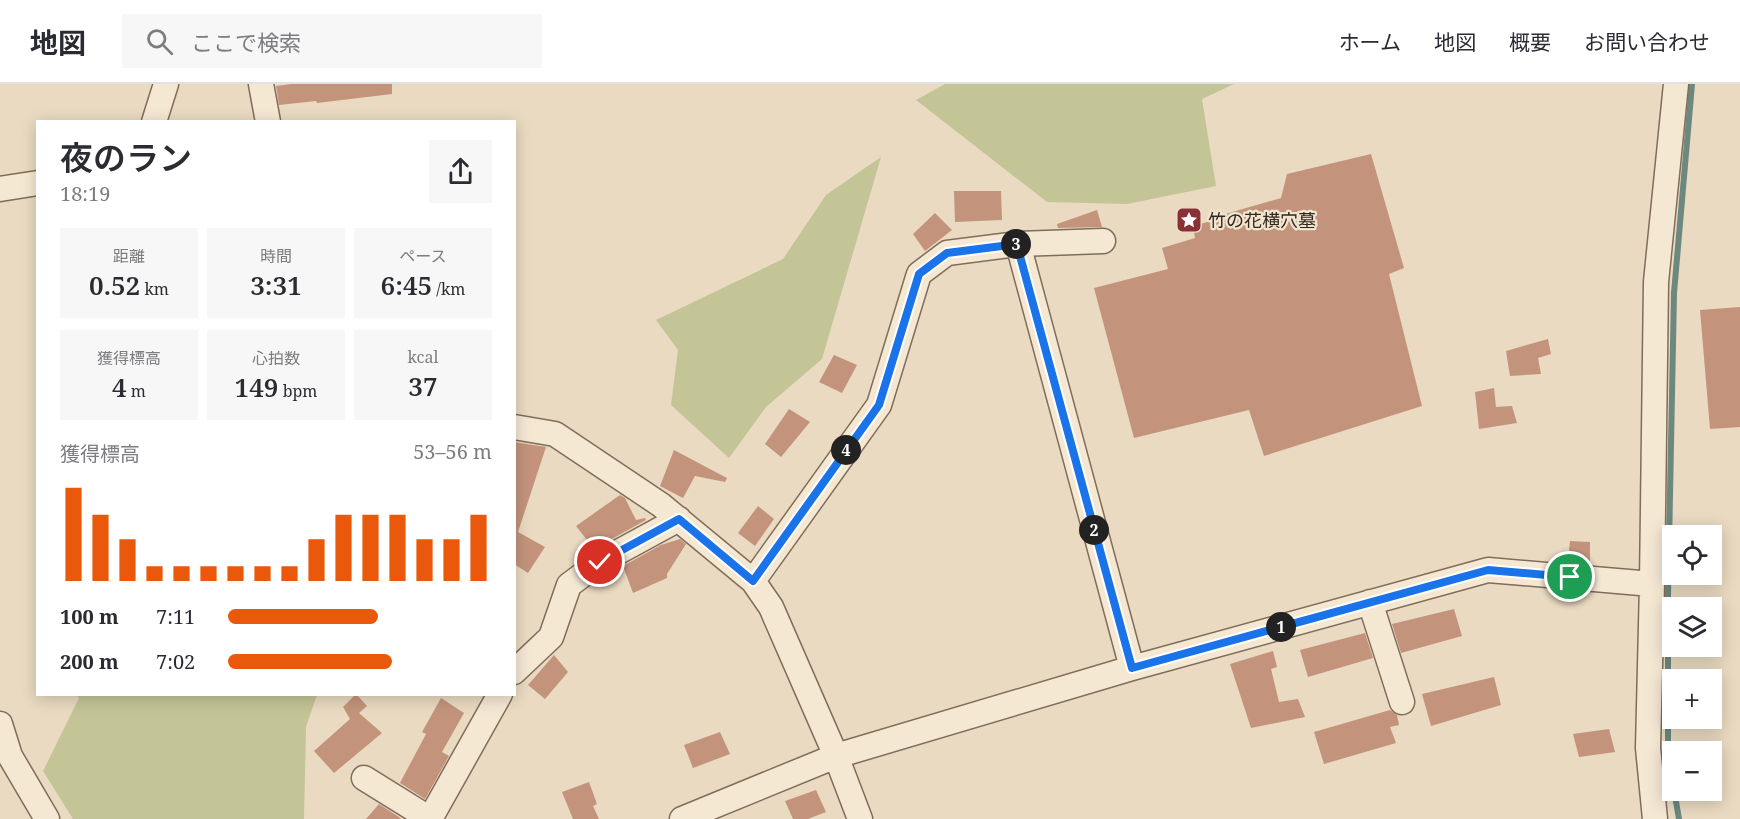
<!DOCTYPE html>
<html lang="ja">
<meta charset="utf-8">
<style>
body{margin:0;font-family:"Noto Serif","Noto Sans JP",serif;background:#f7f7f7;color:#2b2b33;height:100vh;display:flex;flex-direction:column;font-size:22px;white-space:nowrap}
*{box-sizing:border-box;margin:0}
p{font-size:20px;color:#7c7c81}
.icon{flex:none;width:33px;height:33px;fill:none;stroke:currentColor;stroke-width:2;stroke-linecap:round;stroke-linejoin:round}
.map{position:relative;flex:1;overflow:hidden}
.sheet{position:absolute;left:36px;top:36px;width:480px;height:576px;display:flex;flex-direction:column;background:#fff;border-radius:0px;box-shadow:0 3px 15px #0003}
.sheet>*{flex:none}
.fabs{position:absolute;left:1662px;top:441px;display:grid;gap:12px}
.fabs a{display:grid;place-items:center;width:60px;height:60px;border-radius:0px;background:#fff;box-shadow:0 3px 15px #0003;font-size:30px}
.pin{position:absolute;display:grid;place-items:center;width:51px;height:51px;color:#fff;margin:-26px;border:3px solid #fff;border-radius:50%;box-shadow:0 2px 6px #0007}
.km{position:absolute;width:30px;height:30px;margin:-15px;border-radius:50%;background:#222;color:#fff;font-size:16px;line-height:30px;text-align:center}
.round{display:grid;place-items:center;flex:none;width:63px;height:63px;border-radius:0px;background:#f7f7f7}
.headline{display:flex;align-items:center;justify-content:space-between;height:102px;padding:0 24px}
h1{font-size:33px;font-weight:600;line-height:45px}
.figures{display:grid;grid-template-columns:repeat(3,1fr);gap:9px;height:102px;padding:6px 24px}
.figures div{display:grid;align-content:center;border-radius:0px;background:#f7f7f7;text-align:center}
.figures b{font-size:26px;font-weight:600}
.figures small{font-size:16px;font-weight:400}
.figures p{font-size:16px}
.chart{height:168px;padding:12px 24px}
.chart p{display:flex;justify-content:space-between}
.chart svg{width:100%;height:108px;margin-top:6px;stroke:#ea580c;stroke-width:6}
ul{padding:0 24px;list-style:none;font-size:20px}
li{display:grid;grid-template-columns:96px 72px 1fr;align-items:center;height:45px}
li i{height:15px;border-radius:8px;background:#ea580c}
header{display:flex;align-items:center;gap:36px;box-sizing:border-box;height:84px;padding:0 30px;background:#fff;border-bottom:2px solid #e1e1e2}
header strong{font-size:28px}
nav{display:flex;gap:33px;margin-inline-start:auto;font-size:21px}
.search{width:420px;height:54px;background:#f7f7f7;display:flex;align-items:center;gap:15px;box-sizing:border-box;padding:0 21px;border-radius:0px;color:#7c7c81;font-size:22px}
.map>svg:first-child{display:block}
</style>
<header>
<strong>地図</strong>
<div class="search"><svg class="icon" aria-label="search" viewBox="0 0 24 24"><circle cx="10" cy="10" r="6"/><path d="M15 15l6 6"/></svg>ここで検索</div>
<nav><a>ホーム</a><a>地図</a><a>概要</a><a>お問い合わせ</a></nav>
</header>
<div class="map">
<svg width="1740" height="735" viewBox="0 0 1740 735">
<rect width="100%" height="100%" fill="#e9dac1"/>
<path fill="#c3c597" d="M 945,0 L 1234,0 L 1202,15 L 1216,102 L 1127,120 L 1047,118 L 916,16 Z
M 881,73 L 822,275 L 766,323 L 729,374 L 671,321 L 678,266 L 656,236 L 783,175 L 826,111 Z
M 77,611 L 317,611 L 306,643 L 304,735 L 73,735 L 43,687 L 79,614 Z"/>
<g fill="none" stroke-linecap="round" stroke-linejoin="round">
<path stroke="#6c887f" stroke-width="6" d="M 1672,696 L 1668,667 L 1668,512 L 1674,209 L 1692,0
M 1674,706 L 1679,735"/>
</g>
<path fill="#c3947b" d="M 291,0 L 392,0 L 392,10 L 317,19 L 316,17 L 279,21 L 276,2 Z
M 1371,70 L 1404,184 L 1389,190 L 1422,322 L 1264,372 L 1249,326 L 1134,354 L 1094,204 L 1168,185 L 1162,164 L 1195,154 L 1193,142 L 1222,134 L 1222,131 L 1281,114 L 1287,90 Z
M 954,107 L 1001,107 L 1002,136 L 955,138 Z
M 1097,126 L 1102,143 L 1058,144 L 1057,140 Z
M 935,129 L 952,146 L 925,167 L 913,150 Z
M 1740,223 L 1740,343 L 1710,345 L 1700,226 Z
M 1548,255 L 1551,270 L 1538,274 L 1541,290 L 1510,292 L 1506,267 Z
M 834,271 L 857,281 L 842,309 L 819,298 Z
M 1494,304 L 1496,323 L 1512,322 L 1517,339 L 1479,345 L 1475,308 Z
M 789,325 L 810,338 L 781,373 L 765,360 Z
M 514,358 L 546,363 L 518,448 L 545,463 L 528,489 L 514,480 Z
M 674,366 L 727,394 L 725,398 L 695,392 L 683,414 L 660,402 Z
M 620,411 L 625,414 L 636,436 L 645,434 L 646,436 L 594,465 L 576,442 Z
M 758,422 L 774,435 L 755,462 L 738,449 Z
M 680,455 L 686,460 L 667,490 L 667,494 L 633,509 L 623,482 L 661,461 Z
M 1570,457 L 1590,458 L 1590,477 L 1568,476 Z
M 1454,525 L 1462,552 L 1401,569 L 1392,540 Z
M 1365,549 L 1373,574 L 1308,593 L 1300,566 Z
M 1273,567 L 1277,583 L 1271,585 L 1279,618 L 1298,615 L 1305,633 L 1251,644 L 1230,580 Z
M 554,571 L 568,588 L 545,615 L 528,601 Z
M 1494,593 L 1501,621 L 1431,642 L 1422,610 Z
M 356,610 L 367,622 L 359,629 L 382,649 L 334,689 L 314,667 L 350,635 L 343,623 Z
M 441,614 L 464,629 L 442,668 L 449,672 L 425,715 L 400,699 L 426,650 L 422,648 Z
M 1390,626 L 1397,631 L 1399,641 L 1390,643 L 1396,659 L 1324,680 L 1314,648 Z
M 1609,645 L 1615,668 L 1579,673 L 1573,650 Z
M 720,648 L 730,670 L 693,684 L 684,661 Z
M 589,698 L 597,720 L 593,722 L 599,735 L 573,735 L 562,708 Z
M 816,706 L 826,728 L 808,735 L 793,735 L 785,717 Z
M 379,720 L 399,733 L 401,735 L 366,735 Z"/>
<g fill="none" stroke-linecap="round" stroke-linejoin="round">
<g stroke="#806c5b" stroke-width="27">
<path id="minor" d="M 261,0 L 268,38
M 154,38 L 166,0
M 0,105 L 38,99
M 1018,160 L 1132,584
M 514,343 L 555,350 L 661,421 L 753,497 L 771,523 L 836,672 L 860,735
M 753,497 L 879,321 L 919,190 L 947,169 L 1018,160 L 1103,157
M 1370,518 L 1402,618
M 514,588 L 551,553 L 569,501 L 600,478 L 679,435
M 0,640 L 10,672 L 47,735
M 364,694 L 430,735
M 430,735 L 500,610
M 682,735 L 836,672 L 1132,584 L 1488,486 L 1652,500
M 1655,735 L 1648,664 L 1652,500 L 1656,198 L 1676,0"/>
</g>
<use href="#minor" stroke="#f5e8d3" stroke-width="24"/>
</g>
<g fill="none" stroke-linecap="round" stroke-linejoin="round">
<g stroke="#fff" stroke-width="12">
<path id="route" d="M 600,478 L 679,435 L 753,497 L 879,321 L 919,190 L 947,169 L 1018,160 L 1020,172 L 1132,584 L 1488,486 L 1570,493"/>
</g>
<use href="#route" stroke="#1a73e8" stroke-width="8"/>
</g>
<defs>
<g id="sight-square" transform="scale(1.35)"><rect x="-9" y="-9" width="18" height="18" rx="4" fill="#893137" stroke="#f1e5d0"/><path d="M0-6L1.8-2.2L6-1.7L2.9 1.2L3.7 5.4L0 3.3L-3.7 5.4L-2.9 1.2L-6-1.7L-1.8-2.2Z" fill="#fff"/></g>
</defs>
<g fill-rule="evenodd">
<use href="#sight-square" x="1189" y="136"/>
</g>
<g text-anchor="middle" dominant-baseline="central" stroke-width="4.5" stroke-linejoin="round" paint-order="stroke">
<g font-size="18" fill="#32261d" stroke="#f1e5d0" text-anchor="start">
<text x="1208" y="136">竹の花横穴墓</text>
</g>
</g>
</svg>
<div class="fabs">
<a><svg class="icon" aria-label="locate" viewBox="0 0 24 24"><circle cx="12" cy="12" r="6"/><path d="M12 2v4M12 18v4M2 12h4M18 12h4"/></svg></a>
<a><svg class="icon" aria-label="layers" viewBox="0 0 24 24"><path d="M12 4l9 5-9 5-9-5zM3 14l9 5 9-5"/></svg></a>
<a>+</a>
<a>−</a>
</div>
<div class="pin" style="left:1570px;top:493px;background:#1e9e55"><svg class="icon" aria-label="arrive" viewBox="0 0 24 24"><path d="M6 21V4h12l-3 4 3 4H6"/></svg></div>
<div class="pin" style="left:600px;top:478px;background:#d93025"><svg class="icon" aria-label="check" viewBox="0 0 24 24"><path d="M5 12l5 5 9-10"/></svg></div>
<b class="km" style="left:1281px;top:543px">1</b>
<b class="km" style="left:1094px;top:446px">2</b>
<b class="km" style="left:1016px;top:160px">3</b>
<b class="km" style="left:846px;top:366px">4</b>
<section class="sheet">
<div class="headline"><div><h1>夜のラン</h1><p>18:19</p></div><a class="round"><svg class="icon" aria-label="share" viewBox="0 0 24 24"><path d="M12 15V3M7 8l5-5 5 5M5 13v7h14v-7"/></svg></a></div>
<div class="figures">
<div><p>距離</p><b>0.52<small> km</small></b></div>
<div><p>時間</p><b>3:31</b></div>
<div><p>ペース</p><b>6:45<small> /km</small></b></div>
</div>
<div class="figures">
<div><p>獲得標高</p><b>4<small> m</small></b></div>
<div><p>心拍数</p><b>149<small> bpm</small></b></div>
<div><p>kcal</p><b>37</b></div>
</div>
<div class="chart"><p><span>獲得標高</span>53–56 m</p>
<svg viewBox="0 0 160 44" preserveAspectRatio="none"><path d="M5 44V6M15 44V17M25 44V27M35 44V38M45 44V38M55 44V38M65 44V38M75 44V38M85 44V38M95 44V27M105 44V17M115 44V17M125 44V17M135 44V27M145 44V27M155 44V17"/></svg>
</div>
<ul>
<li><b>100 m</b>7:11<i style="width:57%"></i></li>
<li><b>200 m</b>7:02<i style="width:62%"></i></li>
</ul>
</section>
</div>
